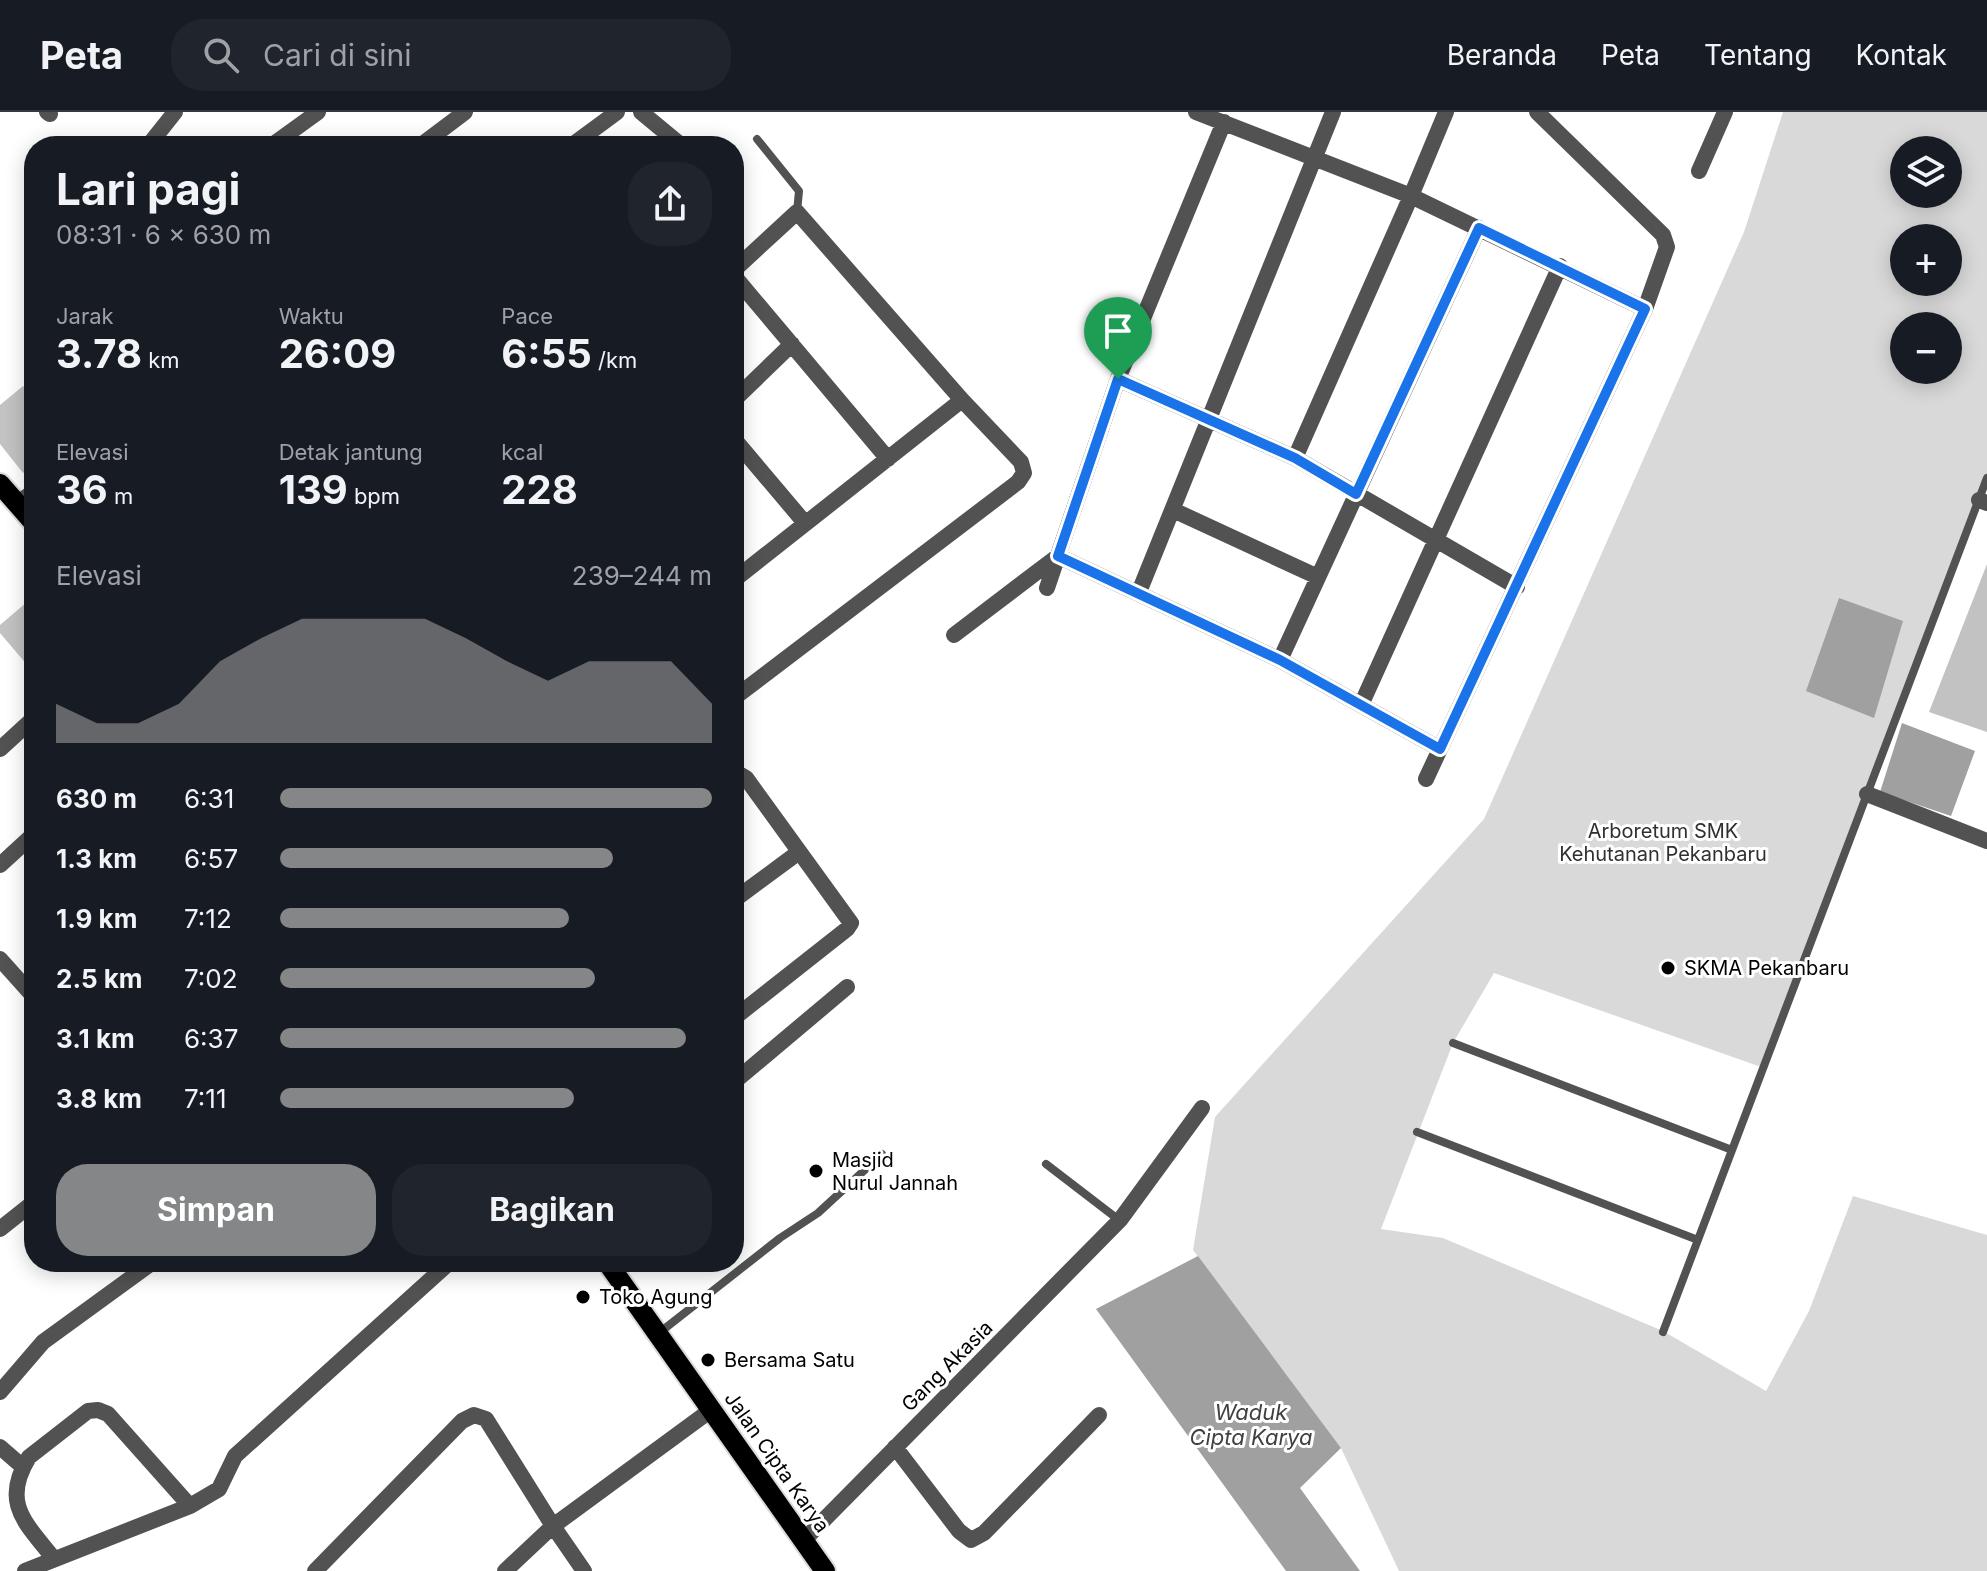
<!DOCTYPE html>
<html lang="id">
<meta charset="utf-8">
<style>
body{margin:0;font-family:Inter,sans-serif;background:#20242c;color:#f1f3f6;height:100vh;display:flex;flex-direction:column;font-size:30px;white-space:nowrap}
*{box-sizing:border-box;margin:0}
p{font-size:26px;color:#9ea1a6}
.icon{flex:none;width:44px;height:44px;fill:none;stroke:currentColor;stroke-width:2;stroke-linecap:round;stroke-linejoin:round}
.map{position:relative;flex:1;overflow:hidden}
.drawer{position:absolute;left:24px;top:24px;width:720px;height:1136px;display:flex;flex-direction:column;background:#171b24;border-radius:32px;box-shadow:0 4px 20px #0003}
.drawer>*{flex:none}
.buttons{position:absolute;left:1890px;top:24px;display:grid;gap:16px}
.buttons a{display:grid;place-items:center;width:72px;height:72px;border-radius:50%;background:#171b24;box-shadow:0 4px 20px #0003;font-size:40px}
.pin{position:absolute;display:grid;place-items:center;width:68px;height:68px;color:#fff;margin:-82px -34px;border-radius:50% 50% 50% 0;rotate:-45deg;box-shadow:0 0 8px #0007}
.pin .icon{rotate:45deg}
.round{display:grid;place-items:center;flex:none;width:84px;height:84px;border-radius:32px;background:#20242c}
.headline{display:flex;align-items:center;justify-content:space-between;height:136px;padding:0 32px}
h1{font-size:44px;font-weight:700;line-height:60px}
.figures{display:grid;grid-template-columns:repeat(3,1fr);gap:12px;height:136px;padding:8px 32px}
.figures div{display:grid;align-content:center}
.figures b{font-size:40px;font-weight:700}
.figures small{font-size:22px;font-weight:400}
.figures p{font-size:22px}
.chart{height:224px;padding:16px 32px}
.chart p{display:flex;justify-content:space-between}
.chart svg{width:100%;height:144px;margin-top:8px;fill:#858687;opacity:.7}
.cta{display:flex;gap:16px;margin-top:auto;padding:16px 32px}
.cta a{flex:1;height:92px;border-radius:32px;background:#858687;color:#fff;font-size:32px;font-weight:700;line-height:92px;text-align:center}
.cta a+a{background:#20242c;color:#f1f3f6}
ul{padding:0 32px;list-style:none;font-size:26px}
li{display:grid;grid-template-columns:128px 96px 1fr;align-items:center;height:60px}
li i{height:20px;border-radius:10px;background:#858687}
header{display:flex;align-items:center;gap:48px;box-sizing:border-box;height:112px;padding:0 40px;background:#171b24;border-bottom:2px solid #363941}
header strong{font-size:38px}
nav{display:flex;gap:44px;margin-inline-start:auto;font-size:28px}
.search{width:560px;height:72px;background:#20242c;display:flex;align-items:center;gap:20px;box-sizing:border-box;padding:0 28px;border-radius:32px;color:#9ea1a6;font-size:30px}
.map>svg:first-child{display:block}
</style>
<header>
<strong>Peta</strong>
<div class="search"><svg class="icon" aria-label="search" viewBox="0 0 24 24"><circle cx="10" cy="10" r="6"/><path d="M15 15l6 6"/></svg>Cari di sini</div>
<nav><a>Beranda</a><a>Peta</a><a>Tentang</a><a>Kontak</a></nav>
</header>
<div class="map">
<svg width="1987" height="1459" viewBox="0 0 1987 1459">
<rect width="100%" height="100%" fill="#fff"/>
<path fill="#d9d9d9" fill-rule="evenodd" d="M 1783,0 L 1987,0 L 1987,366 L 1764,956 L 1494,861 L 1453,931 L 1381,1117 L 1443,1126 L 1663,1219 L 1766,1279 L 1809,1199 L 1853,1084 L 1987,1123 L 1987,1459 L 1399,1459 L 1341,1336 L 1193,1138 L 1215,1005 L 1484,707 L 1744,120 ZM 1904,38 L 1948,38 L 1948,82 L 1904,82 ZM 1904,126 L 1948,126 L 1948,170 L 1904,170 ZM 1904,214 L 1948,214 L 1948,258 L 1904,258 Z"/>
<path fill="#a0a0a0" d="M 1839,486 L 1903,509 L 1874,606 L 1806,579 Z
M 1902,611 L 1975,639 L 1951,704 L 1880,680 Z
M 1198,1144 L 1341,1336 L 1300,1376 L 1360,1459 L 1286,1459 L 1096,1197 Z"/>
<path fill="#c2c2c2" d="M 23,274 L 34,287 L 34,352 L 23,361 L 0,332 L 0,293 Z
M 1987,452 L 1987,620 L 1929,600 Z
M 34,484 L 34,561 L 0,521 L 0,513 Z"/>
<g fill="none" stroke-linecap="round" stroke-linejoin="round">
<g stroke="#dbdbdb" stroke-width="24">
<path id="primary" d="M 0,372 L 34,411
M 607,1150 L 825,1459"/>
</g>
<path stroke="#525252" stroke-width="8" d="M 757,27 L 799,79 L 797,100
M 1453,931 L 1732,1038
M 1417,1020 L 1698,1128
M 1046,1052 L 1119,1108
M 1663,1220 L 1987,366
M 659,1221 L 780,1126 L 818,1101 L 882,1042"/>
<path stroke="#525252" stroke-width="16" d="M 47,0 L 50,2
M 641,0 L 682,34
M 1196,0 L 1411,84 L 1645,197
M 148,34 L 175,0
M 271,34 L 318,0
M 420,34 L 465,0
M 571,34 L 617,0
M 1699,59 L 1725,0
M 734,158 L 797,100 L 962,288 L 734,468
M 734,164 L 888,347
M 1118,267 L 1295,346 L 1517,475
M 734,288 L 792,232
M 734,327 L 805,411
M 1295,346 L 1411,84 L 1446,0
M 1979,388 L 1987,391
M 17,392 L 34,379
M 1173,398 L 1318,465
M 1047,476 L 1118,267 L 1224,10
M 1139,480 L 1333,0
M 954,523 L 1058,444 L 1280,548 L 1440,637
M 1280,548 L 1479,116
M 734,586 L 1018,370 L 1024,361 L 1021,350 L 962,288
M 1361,593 L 1560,154
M 0,637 L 34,606
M 734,666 L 741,663 L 746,666 L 851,811 L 847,817 L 734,906
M 1426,667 L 1645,197 L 1667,135 L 1663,123 L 1537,0
M 1867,682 L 1987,729
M 0,753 L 34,722
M 734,788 L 799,740
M 0,847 L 34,885
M 734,970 L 847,875
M 0,1117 L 34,1090
M 0,1280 L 43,1230 L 153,1150
M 0,1335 L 23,1355
M 895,1335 L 959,1419 L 971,1428 L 984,1421 L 1099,1303
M 803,1429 L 1120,1108 L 1202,996
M 54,1447 C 27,1412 0,1392 29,1345 L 88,1299 L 98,1298 L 108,1302 L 190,1394
M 25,1459 L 190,1394 L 219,1377 L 235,1344 L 450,1150
M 315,1459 L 462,1309 L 474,1303 L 486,1307 L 553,1414 L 584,1459
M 505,1459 L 553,1414 L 711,1298"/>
<use href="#primary" stroke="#000" stroke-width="20"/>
</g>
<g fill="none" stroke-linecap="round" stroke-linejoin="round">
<g stroke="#fff" stroke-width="16">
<path id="route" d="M 1479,116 L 1645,197 L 1440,637 L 1280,548 L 1058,444 L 1118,267 L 1295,346 L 1356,382 Z"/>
</g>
<use href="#route" stroke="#1a73e8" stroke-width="10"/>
</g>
<g fill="#000" stroke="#fff" stroke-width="3">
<circle cx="1668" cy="856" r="8"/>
<circle cx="816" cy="1059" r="8"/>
<circle cx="583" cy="1185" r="8"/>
<circle cx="708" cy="1248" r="8"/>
</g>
<g text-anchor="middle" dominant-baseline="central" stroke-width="6" stroke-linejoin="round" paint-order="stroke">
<g font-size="20" fill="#303030" stroke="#fff">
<text x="1663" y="719">Arboretum SMK<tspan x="1663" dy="23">Kehutanan Pekanbaru</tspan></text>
</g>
<g font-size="20" fill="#000" stroke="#fff" text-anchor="start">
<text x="1684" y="856">SKMA Pekanbaru</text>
<text x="832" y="1048">Masjid<tspan x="832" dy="23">Nurul Jannah</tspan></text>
<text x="599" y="1185">Toko Agung</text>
<text x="724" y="1248">Bersama Satu</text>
</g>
<g font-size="20" fill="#000" stroke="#fff">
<text transform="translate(947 1254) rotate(-45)">Gang Akasia</text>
<text transform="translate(777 1350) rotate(55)">Jalan Cipta Karya</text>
</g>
<g font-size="22" font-style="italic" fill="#414141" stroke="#fff">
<text x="1251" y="1300">Waduk<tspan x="1251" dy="25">Cipta Karya</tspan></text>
</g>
</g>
</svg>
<div class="buttons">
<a><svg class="icon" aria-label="layers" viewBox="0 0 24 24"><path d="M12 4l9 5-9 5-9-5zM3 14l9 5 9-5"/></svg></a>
<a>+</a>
<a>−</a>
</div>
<div class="pin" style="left:1118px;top:267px;background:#1e9e55"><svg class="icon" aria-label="arrive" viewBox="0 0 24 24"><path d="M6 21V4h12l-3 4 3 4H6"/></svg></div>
<section class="drawer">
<div class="headline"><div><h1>Lari pagi</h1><p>08:31 · 6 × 630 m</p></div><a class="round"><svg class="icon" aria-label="share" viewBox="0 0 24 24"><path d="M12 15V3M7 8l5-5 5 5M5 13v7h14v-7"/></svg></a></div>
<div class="figures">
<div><p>Jarak</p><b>3.78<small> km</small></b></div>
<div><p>Waktu</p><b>26:09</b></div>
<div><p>Pace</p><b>6:55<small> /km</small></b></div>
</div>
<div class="figures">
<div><p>Elevasi</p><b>36<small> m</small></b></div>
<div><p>Detak jantung</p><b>139<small> bpm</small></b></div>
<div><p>kcal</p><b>228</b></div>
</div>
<div class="chart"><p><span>Elevasi</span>239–244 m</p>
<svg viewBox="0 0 160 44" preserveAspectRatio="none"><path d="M0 44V32L10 38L20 38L30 32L40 19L50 12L60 6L70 6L80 6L90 6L100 12L110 19L120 25L130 19L140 19L150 19L160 32V44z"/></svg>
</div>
<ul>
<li><b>630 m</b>6:31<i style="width:100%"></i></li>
<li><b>1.3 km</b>6:57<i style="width:77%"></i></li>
<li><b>1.9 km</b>7:12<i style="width:67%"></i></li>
<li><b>2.5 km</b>7:02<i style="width:73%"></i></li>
<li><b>3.1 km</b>6:37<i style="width:94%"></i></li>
<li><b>3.8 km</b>7:11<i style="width:68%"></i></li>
</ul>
<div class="cta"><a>Simpan</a><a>Bagikan</a></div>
</section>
</div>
